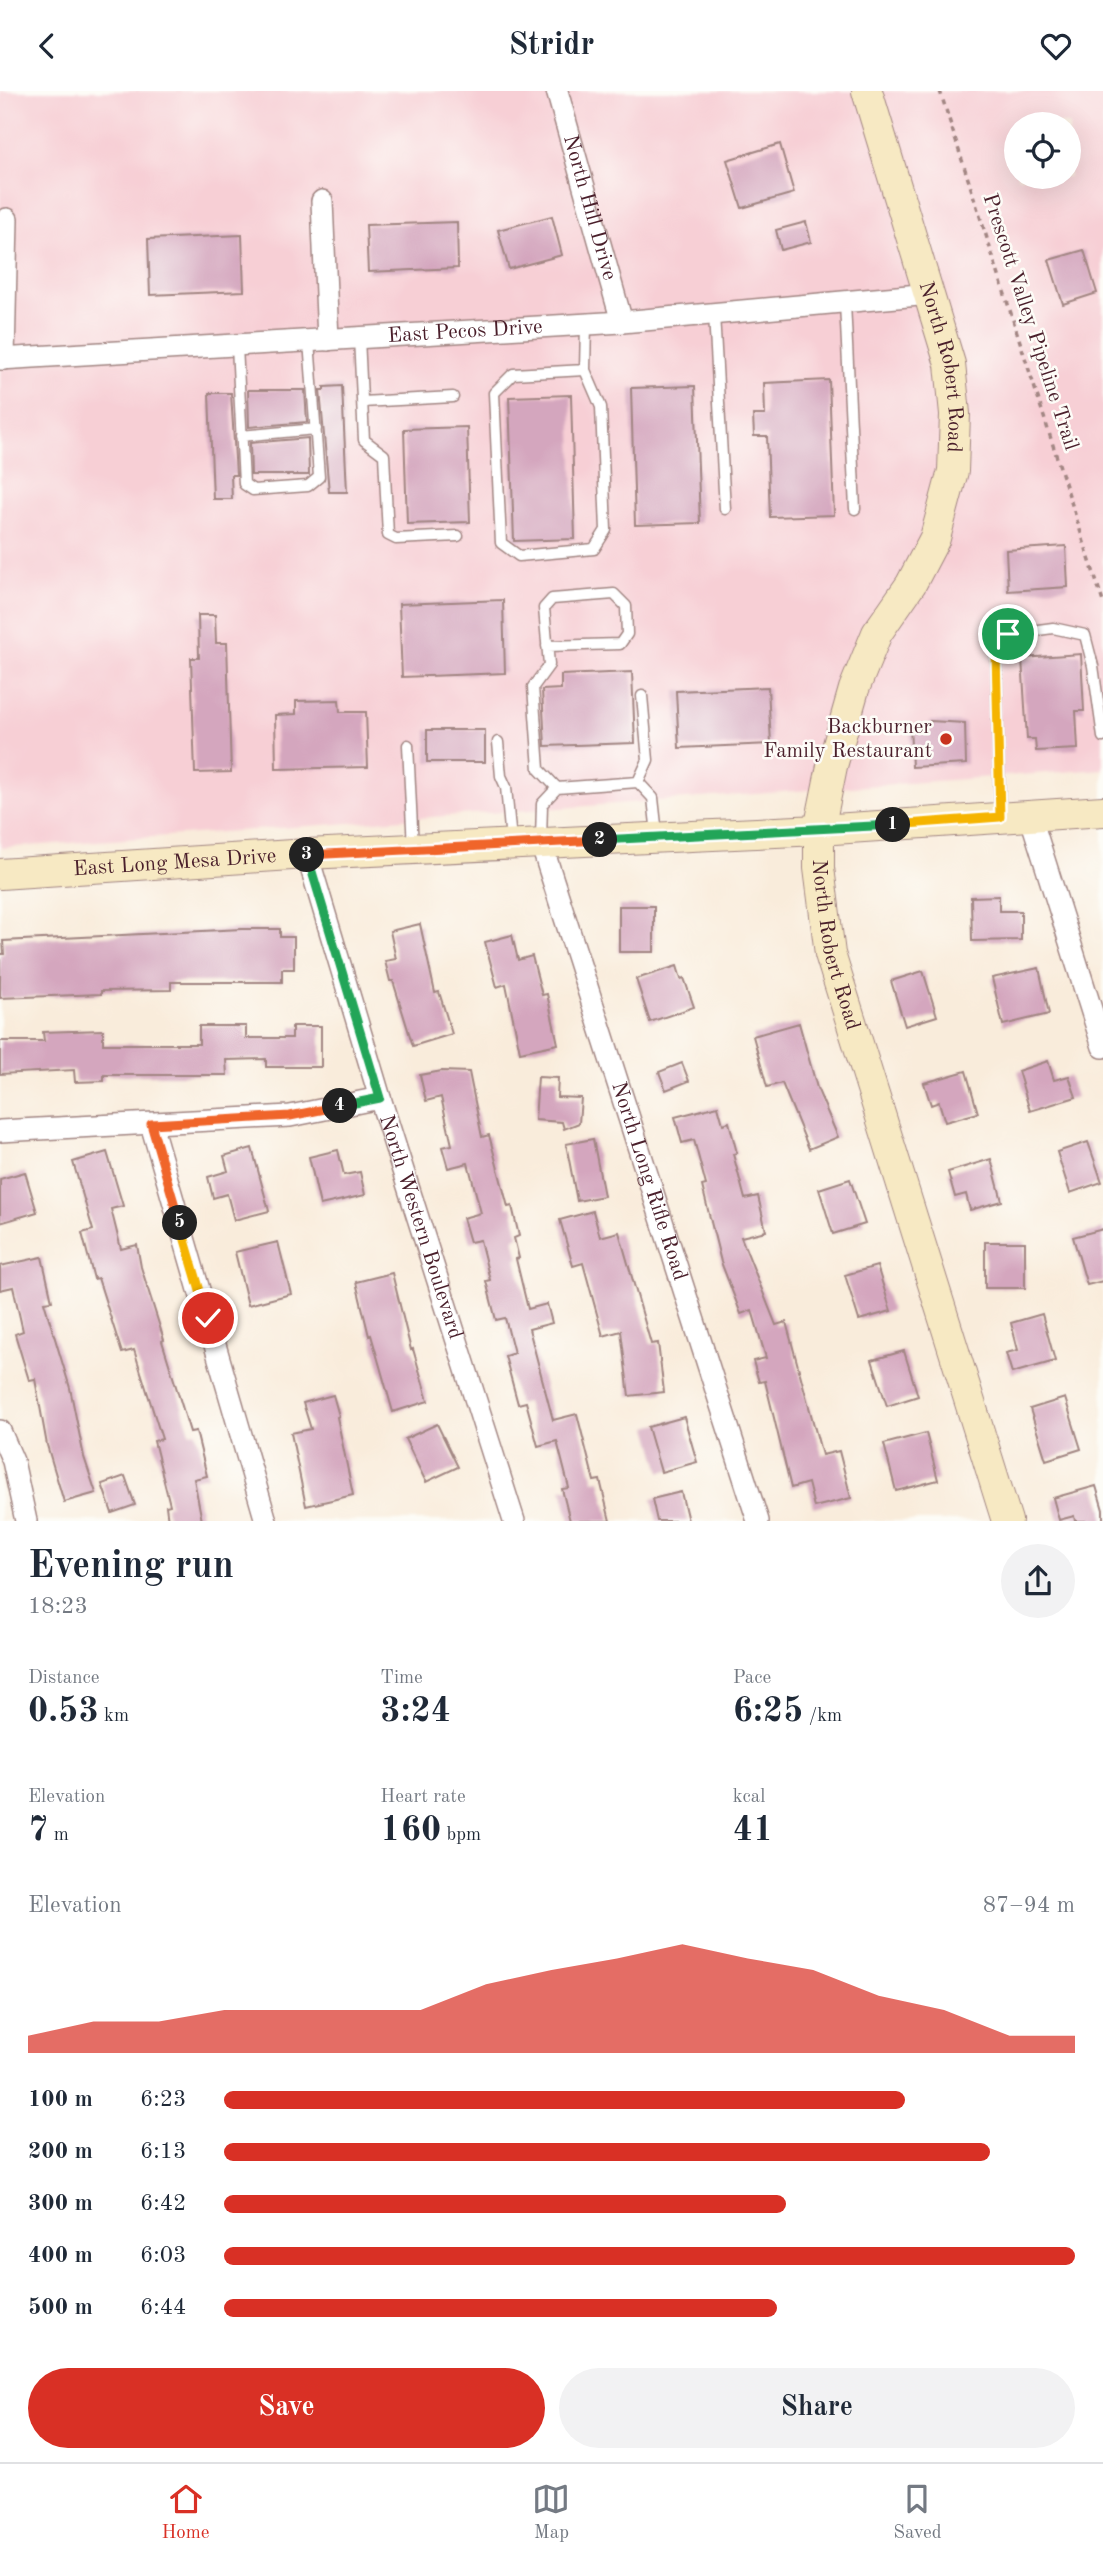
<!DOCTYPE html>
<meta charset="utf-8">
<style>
body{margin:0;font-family:"Old Standard TT",serif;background:#f2f2f3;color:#1f2937;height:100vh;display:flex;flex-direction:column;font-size:26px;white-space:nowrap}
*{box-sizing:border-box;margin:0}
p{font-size:23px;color:#747a83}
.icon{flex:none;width:38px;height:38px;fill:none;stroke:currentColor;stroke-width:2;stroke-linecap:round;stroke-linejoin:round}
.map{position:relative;height:1430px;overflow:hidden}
.side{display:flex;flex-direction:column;background:#fff;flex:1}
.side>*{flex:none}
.controls{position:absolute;left:1004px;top:21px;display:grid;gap:14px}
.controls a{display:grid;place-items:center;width:77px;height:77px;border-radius:50%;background:#fff;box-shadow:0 7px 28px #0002;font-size:35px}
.pin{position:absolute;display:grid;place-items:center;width:60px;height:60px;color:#fff;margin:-30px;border:4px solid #fff;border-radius:50%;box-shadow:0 2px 7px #0007}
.km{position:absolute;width:35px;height:35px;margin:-18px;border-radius:50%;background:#222;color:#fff;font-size:19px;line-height:35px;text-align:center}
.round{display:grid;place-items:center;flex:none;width:74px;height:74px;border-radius:37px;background:#f2f2f3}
.head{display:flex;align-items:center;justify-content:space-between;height:119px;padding:0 28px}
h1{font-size:38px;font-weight:700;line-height:52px}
.metrics{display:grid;grid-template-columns:repeat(3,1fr);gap:10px;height:119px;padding:7px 28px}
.metrics div{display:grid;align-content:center}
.metrics b{font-size:35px;font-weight:700}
.metrics small{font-size:19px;font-weight:400}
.metrics p{font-size:19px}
.chart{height:196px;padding:14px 28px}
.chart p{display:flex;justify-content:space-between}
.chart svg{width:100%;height:126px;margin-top:7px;fill:#d93025;opacity:.7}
.primary-button{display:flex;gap:14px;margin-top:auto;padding:14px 28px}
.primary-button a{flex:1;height:80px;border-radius:42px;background:#d93025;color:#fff;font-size:28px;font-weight:700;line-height:80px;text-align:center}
.primary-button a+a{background:#f2f2f3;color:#1f2937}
ul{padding:0 28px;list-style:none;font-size:23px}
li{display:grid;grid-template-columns:112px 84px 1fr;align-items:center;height:52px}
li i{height:18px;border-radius:9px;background:#d93025}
header{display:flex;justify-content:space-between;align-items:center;height:91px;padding:0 28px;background:#fff;font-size:32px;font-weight:700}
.menu{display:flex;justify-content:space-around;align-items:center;height:98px;border-top:2px solid #e0e1e3;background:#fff;font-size:19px;color:#747a83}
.menu a{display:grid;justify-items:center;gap:4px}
.menu .selected{color:#d93025}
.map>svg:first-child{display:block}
</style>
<header><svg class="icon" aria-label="back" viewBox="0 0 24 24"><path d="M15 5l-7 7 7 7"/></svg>Stridr<svg class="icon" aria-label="heart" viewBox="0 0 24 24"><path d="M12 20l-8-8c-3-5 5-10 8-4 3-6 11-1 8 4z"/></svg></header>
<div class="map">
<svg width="1103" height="1430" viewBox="0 0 1103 1430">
<rect width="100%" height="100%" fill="#fdfcf7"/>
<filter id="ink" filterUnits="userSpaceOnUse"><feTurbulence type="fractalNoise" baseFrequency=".0143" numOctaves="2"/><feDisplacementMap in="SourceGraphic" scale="14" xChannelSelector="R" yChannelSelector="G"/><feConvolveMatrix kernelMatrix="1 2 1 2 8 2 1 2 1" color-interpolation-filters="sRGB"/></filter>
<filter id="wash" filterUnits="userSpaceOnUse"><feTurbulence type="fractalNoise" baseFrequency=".00686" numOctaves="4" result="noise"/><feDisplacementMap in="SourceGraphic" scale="28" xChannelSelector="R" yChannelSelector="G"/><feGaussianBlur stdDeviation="1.57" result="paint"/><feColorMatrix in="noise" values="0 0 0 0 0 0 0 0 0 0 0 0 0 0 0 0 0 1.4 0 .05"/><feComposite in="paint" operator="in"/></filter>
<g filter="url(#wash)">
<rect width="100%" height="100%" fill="#f9ecdb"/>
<path fill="#f7cfd5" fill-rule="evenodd" d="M 0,0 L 1103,0 L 1103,678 L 0,757 ZM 1017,33 L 1069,33 L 1069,86 L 1017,86 Z"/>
<g id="blocks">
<path fill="#d4a6be" d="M 780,53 L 794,102 L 742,117 L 727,69 Z
M 552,125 L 562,164 L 509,178 L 498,139 Z
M 457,131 L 458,177 L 368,181 L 366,134 Z
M 806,131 L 811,151 L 781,159 L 776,139 Z
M 242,144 L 244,200 L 150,204 L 148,148 Z
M 1084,159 L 1097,202 L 1063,213 L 1049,169 Z
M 829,289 L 834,424 L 770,426 L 767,345 L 754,345 L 753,324 L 765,324 L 764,292 Z
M 342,295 L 347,401 L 329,401 L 320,299 L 324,299 L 324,296 Z
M 695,295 L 700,432 L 635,434 L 631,297 Z
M 248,299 L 305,299 L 307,331 L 249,336 Z
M 209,302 L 231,302 L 236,384 L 231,384 L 232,408 L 213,408 Z
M 571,304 L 575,448 L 514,450 L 509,306 Z
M 467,336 L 470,431 L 407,433 L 404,338 Z
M 308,347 L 309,384 L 251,384 L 250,352 Z
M 1066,455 L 1068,496 L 1008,500 L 1006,459 Z
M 503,509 L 505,582 L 402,586 L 399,513 Z
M 198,524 L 215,524 L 216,552 L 227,552 L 231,681 L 195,682 L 191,567 L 199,567 Z
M 1081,563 L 1084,620 L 1076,620 L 1078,658 L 1036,660 L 1035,648 L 1027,648 L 1022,567 Z
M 632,581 L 635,652 L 545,655 L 542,599 L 561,598 L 561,584 Z
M 768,596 L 771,653 L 679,657 L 676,600 Z
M 339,609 L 340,621 L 366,621 L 368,676 L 276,678 L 275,624 L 296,623 L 296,610 Z
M 930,630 L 965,632 L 966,673 L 912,676 L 910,634 L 930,633 Z
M 427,639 L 485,639 L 485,671 L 427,671 Z
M 999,805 L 999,820 L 1021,820 L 1021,849 L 972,850 L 971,806 Z
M 619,815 L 654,815 L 654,861 L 619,861 Z
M 420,833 L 435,902 L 439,901 L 452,943 L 413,955 L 393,890 L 390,890 L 385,870 L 396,868 L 390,840 Z
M 242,838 L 280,838 L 280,846 L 294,846 L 294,878 L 282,878 L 282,891 L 171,891 L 171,899 L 101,900 L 101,903 L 0,907 L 0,863 L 4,863 L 3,850 Z
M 512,844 L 518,869 L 532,865 L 542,904 L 547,903 L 558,953 L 520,961 L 506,893 L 497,896 L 485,851 Z
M 677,875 L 681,888 L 684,887 L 694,916 L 650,931 L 636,888 Z
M 1039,877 L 1049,923 L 1003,934 L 992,887 Z
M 923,880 L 937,925 L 905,935 L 891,890 Z
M 799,932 L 817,997 L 838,1046 L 809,1058 L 782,992 L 767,996 L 753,945 Z
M 199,935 L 246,935 L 246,947 L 292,947 L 292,935 L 321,935 L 321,976 L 266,976 L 266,968 L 226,969 L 227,984 L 104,984 L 104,990 L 75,991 L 74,979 L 0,983 L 0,950 L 44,950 L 43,941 L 103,939 L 103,953 L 199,953 Z
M 1048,970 L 1054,989 L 1069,985 L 1076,1006 L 1030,1020 L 1018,980 Z
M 682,972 L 689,990 L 666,999 L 659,981 Z
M 442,980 L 469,981 L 482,1046 L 489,1044 L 508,1116 L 512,1115 L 519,1145 L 514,1147 L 519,1167 L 516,1168 L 528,1218 L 547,1213 L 552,1232 L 529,1238 L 553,1329 L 577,1323 L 594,1390 L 600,1389 L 610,1430 L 570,1430 L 562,1398 L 569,1397 L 557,1350 L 538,1355 L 526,1311 L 518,1313 L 505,1265 L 514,1262 L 505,1227 L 496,1229 L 486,1190 L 490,1189 L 480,1149 L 470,1151 L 463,1127 L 481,1122 L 468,1072 L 448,1077 L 442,1056 L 452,1054 L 441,1006 L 426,1010 L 420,984 Z
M 966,980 L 978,1022 L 945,1031 L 939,1011 L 931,1014 L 924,992 Z
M 538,986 L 558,987 L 557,1006 L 581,1007 L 579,1032 L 564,1038 L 562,1031 L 535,1029 Z
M 718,1015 L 723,1033 L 729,1031 L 737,1062 L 733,1063 L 745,1108 L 758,1105 L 766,1140 L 741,1146 L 776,1234 L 786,1231 L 822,1364 L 839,1360 L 851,1407 L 814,1416 L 808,1392 L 791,1397 L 765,1290 L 759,1291 L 753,1270 L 766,1267 L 752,1219 L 741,1223 L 721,1171 L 702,1095 L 706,1094 L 694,1049 L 682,1052 L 675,1026 Z
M 593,1048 L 604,1105 L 577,1110 L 566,1053 Z
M 1088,1051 L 1102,1091 L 1070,1102 L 1057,1061 Z
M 252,1057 L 269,1120 L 234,1129 L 227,1103 L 213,1107 L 208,1086 L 228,1080 L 224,1065 Z
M 338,1059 L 344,1084 L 360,1081 L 365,1104 L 320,1114 L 309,1066 Z
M 107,1061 L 123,1115 L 111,1118 L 121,1158 L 137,1154 L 141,1176 L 164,1249 L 162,1250 L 190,1341 L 196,1340 L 207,1385 L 194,1388 L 202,1430 L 168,1430 L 166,1415 L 170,1414 L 154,1350 L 162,1348 L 134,1259 L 122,1262 L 98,1187 L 94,1188 L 82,1142 L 93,1139 L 73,1071 Z
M 991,1068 L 1002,1110 L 970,1119 L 966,1103 L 955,1106 L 948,1081 Z
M 25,1081 L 37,1121 L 0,1132 L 0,1088 Z
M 850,1088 L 865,1133 L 833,1143 L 819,1098 Z
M 593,1120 L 600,1146 L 619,1141 L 651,1253 L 658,1252 L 664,1301 L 629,1305 L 621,1240 L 603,1245 L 583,1172 L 573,1175 L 560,1129 Z
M 1103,1138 L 1103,1190 L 1087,1194 L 1073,1146 Z
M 278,1151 L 291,1203 L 248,1214 L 235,1161 Z
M 985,1151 L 1025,1151 L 1025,1197 L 985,1197 Z
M 42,1166 L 52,1210 L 44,1211 L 70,1297 L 84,1366 L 96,1402 L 64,1411 L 47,1354 L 35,1288 L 29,1289 L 15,1243 L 23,1240 L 13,1196 L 0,1199 L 0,1175 Z
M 877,1175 L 891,1220 L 859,1229 L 845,1184 Z
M 392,1182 L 411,1259 L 413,1258 L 428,1310 L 393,1321 L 371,1244 L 369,1245 L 356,1191 Z
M 1042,1223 L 1055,1270 L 1012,1282 L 1006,1262 L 1018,1259 L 1011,1232 Z
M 904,1260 L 918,1305 L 887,1315 L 872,1269 Z
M 333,1304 L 339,1325 L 337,1326 L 353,1404 L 306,1415 L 291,1342 L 311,1338 L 303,1312 Z
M 1065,1307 L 1081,1358 L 1046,1369 L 1030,1318 Z
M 684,1326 L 697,1371 L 661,1381 L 648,1336 Z
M 437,1333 L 458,1376 L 426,1391 L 405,1348 Z
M 926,1342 L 938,1389 L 896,1400 L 884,1353 Z
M 125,1385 L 135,1414 L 112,1422 L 102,1393 Z
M 1096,1395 L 1103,1419 L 1103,1430 L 1075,1430 L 1074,1425 L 1059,1429 L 1053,1407 Z
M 681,1401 L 688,1430 L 657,1430 L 652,1408 Z"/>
</g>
</g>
<g filter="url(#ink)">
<use href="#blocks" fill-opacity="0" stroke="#a28683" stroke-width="2"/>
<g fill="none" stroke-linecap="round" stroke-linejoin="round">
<g stroke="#a28683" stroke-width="13">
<path id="lane" d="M 845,212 L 855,418
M 714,223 L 725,418
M 359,247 L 364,349 L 384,364 L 388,444 L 396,448 L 458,445
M 237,255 L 244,393 L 253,399 L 308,395 L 319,386 L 309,250
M 585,279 L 513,283 L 494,302 L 501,452 L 519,465 L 594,458 L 606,439 L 601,316 L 585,279 L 586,233
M 362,311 L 453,306
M 241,345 L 316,338
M 547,555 L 620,553 L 627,543 L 626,515 L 614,503 L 552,508 L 544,517 L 549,574 L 533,596 L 539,678 L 557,697
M 498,651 L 501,685 L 506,696 L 511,750
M 408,654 L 413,757
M 638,691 L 648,669 L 642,605
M 1000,723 L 996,562 L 1008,543 L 1053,537 L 1085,544 L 1093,575 L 1103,646
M 541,749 L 542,713 L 557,697 L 638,691 L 653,707 L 657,743"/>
</g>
<g stroke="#a28683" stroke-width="24">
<g id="street">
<path id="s1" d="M 557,0 L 622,231"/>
<path d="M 322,110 L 328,249"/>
<path id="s2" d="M 0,268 L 622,231 L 930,203"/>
<path d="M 4,268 L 7,128"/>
<path d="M 1030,724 L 1103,956"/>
<path id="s3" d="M 541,752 L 758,1430"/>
<path id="s4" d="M 307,763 L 380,1007 L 514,1430"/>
<path d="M 151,1033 L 266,1430"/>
<path d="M 0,1040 L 290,1025 L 380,1007"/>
<path d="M 0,1340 L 13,1370 L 26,1430"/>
</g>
</g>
<g stroke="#a28683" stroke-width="32">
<g id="secondary">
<path id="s5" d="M 867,0 L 950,273 L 955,323 L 953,380 L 935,447 L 911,493 L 877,542 L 854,598 L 832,675 L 819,739 L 819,777 L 830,863 L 1007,1430"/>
<path id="s6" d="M 0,783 L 307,763 L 819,739 L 1103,720"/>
</g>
</g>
<path stroke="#a28683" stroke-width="3.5" stroke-dasharray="5 5" stroke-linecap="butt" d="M 940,0 L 1103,511"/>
<use href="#lane" stroke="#fff" stroke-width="10"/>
<use href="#street" stroke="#fff" stroke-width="21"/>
<use href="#secondary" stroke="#f7e9c3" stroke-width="30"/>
</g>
</g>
<g fill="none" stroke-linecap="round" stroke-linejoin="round" filter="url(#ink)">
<g stroke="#fff" stroke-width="14">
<path id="split-1" d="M 893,734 L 1000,726 L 996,562 L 1008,543"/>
</g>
<g stroke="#fff" stroke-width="14">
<path id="split-2" d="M 600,749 L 893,734"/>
</g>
<g stroke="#fff" stroke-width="14">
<path id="split-3" d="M 307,764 L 600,749"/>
</g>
<g stroke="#fff" stroke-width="14">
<path id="split-4" d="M 307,764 L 380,1007 L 340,1015"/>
</g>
<g stroke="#fff" stroke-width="14">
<path id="split-5" d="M 180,1132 L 151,1033 L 290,1025 L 340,1015"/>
</g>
<g stroke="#fff" stroke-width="14">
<path id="split-6" d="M 180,1132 L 208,1227"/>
</g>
<use href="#split-1" stroke="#f5b400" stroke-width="9"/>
<use href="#split-2" stroke="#22a559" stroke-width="9"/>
<use href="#split-3" stroke="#f0652b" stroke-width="9"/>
<use href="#split-4" stroke="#22a559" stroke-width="9"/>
<use href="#split-5" stroke="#f0652b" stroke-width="9"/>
<use href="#split-6" stroke="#f5b400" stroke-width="9"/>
</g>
<circle fill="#c8321e" stroke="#fdfcf7" stroke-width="2.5" cx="946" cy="648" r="7"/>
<g text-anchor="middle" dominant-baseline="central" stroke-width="5" stroke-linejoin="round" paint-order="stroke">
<g font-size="21" fill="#4a1f2b" stroke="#fdfcf7">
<text stroke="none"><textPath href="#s1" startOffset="121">North Hill Drive</textPath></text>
<text transform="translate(1030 231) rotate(72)">Prescott Valley Pipeline Trail</text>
<text stroke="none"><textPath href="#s2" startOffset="466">East Pecos Drive</textPath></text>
<text stroke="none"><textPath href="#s5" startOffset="287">North Robert Road</textPath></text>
<text stroke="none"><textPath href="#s6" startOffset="175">East Long Mesa Drive</textPath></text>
<text stroke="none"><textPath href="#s5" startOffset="896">North Robert Road</textPath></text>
<text stroke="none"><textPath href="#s3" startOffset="355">North Long Rifle Road</textPath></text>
<text stroke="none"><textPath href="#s4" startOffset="390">North Western Boulevard</textPath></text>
</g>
<g font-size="21" fill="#4a1f2b" stroke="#fdfcf7" text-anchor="end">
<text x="932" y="636">Backburner<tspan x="932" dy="24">Family Restaurant</tspan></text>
</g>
</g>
</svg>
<div class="controls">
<a><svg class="icon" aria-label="locate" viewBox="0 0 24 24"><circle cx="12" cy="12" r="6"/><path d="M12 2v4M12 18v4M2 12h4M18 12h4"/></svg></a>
</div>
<div class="pin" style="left:1008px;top:543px;background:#1e9e55"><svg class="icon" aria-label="arrive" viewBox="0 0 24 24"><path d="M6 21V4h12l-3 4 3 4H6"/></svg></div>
<div class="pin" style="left:208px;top:1227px;background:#d93025"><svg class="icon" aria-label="check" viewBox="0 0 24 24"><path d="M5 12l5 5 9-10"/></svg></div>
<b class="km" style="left:893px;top:734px">1</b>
<b class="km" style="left:600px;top:749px">2</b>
<b class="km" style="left:307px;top:764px">3</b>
<b class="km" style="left:340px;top:1015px">4</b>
<b class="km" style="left:180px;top:1132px">5</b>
</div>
<section class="side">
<div class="head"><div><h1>Evening run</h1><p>18:23</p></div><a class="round"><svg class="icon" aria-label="share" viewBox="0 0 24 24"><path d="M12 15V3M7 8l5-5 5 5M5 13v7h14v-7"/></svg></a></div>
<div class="metrics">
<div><p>Distance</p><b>0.53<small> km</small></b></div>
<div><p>Time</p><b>3:24</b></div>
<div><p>Pace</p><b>6:25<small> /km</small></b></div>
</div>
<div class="metrics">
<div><p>Elevation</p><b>7<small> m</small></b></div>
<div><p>Heart rate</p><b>160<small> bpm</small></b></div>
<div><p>kcal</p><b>41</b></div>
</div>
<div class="chart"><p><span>Elevation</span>87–94 m</p>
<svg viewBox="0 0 160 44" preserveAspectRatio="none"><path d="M0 44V38L10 33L20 33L30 29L40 29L50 29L60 29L70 20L80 15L90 11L100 6L110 11L120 15L130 24L140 29L150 38L160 38V44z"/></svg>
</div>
<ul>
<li><b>100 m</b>6:23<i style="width:80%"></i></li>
<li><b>200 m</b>6:13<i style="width:90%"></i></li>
<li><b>300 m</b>6:42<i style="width:66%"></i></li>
<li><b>400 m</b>6:03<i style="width:100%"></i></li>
<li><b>500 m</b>6:44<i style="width:65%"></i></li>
</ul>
<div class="primary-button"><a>Save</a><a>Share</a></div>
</section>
<nav class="menu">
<a class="selected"><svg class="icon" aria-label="home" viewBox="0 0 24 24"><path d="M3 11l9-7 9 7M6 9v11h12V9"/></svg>Home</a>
<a><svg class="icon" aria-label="map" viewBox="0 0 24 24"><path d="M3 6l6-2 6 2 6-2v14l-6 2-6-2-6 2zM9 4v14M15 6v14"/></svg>Map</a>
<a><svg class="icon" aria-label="saved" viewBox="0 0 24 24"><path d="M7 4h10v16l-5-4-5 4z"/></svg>Saved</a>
</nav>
